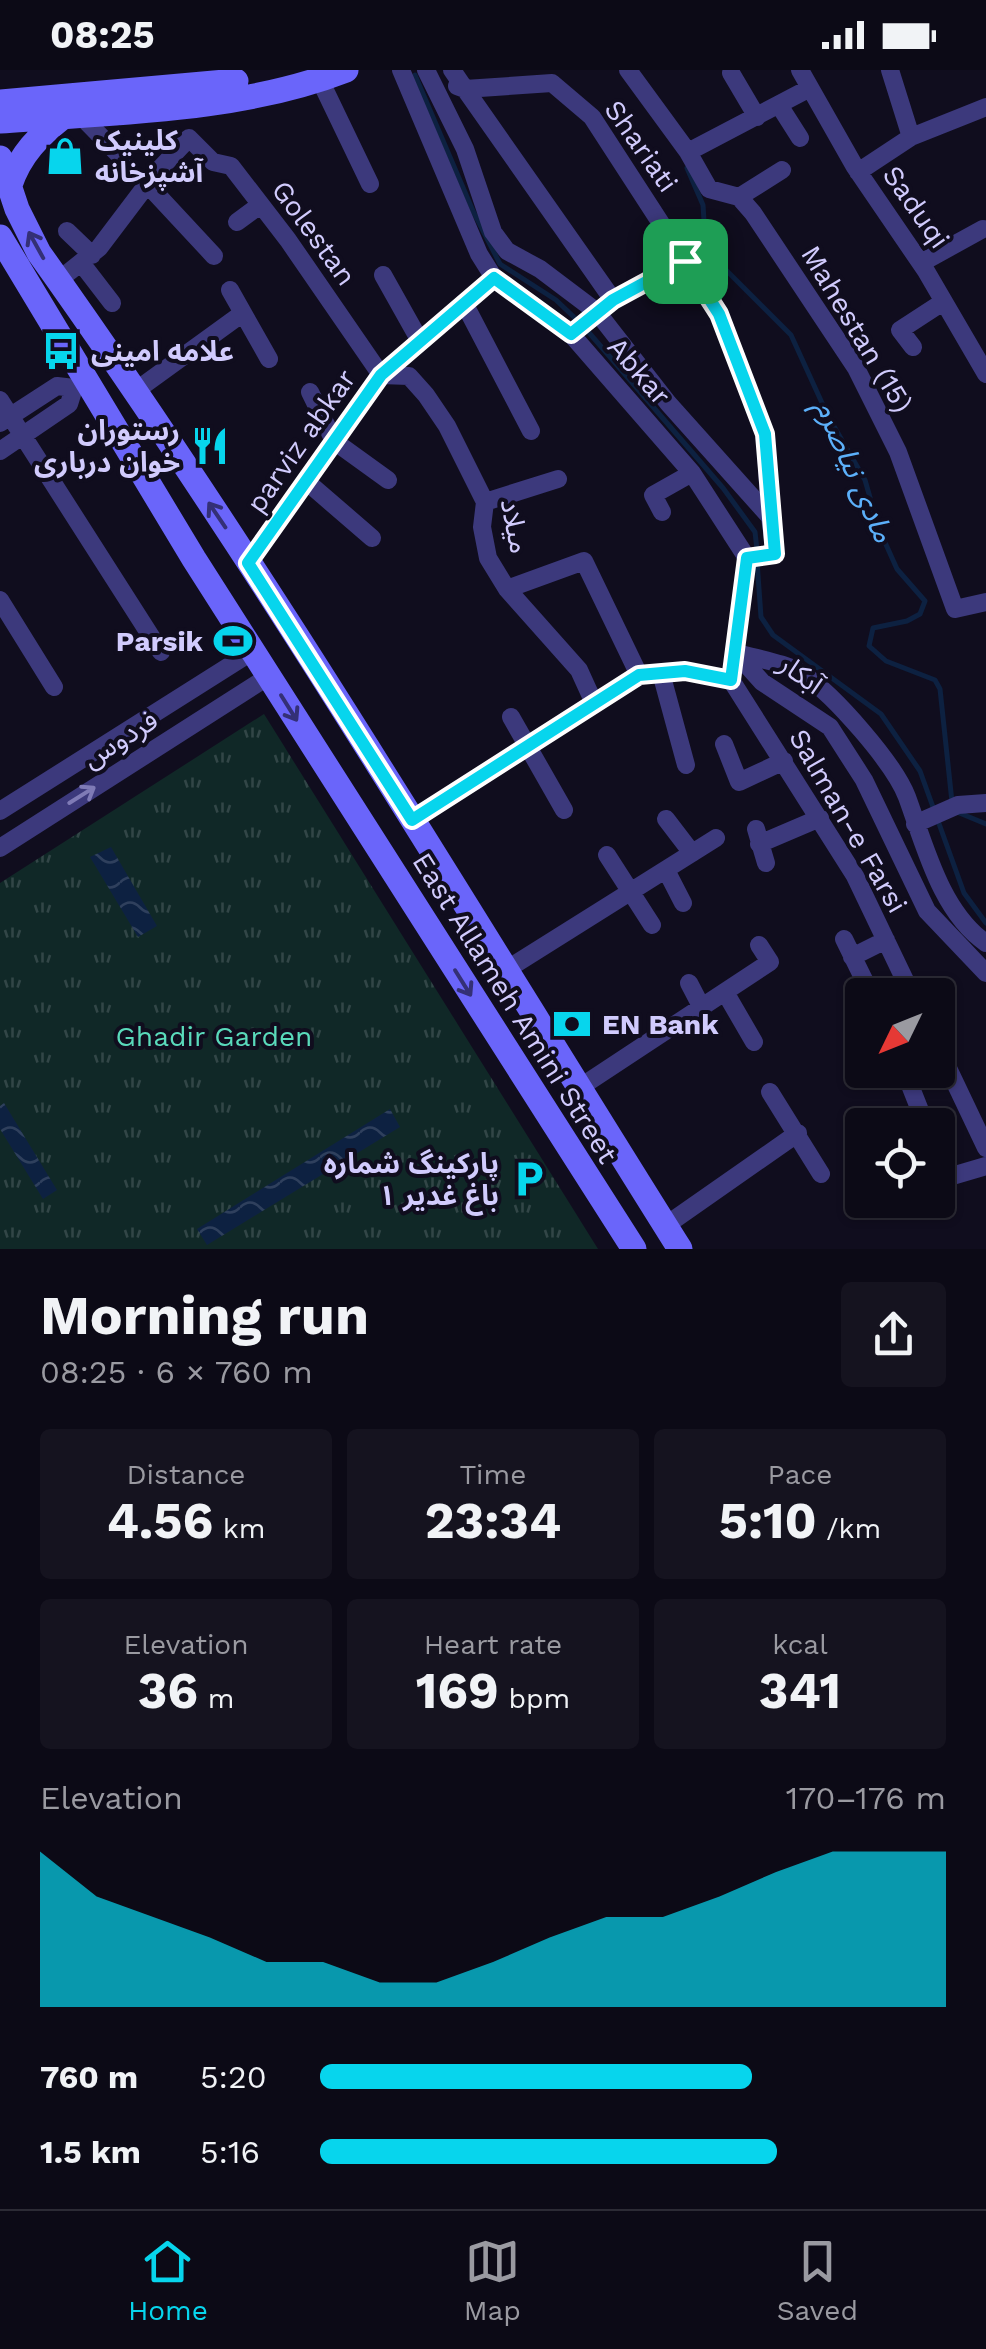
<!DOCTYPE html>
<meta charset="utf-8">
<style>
body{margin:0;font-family:"Work Sans","Noto Sans Arabic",sans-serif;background:#15131f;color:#f1f3f6;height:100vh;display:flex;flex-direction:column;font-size:38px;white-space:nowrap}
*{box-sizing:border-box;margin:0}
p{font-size:32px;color:#9a9aa1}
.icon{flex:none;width:55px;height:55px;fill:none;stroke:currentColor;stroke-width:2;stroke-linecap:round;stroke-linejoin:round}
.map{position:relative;height:1179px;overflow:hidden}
.side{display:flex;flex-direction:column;background:#0c0a16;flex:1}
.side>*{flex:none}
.needle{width:65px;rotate:227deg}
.fabs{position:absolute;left:845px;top:908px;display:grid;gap:20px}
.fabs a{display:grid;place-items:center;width:110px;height:110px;border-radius:10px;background:#0c0a16;box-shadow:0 2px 8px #0004,0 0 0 2px #2c2b35;font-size:50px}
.pin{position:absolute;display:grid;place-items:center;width:85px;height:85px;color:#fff;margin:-42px;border-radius:20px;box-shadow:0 5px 15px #0006}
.round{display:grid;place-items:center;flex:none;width:105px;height:105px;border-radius:10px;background:#15131f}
.headline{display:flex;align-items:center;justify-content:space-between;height:170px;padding:0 40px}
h1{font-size:55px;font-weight:700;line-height:75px}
.metrics{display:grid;grid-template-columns:repeat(3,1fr);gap:15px;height:170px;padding:10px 40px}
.metrics div{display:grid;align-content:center;border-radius:10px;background:#15131f;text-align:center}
.metrics b{font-size:50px;font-weight:700}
.metrics small{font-size:28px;font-weight:400}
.metrics p{font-size:28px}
.chart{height:280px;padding:20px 40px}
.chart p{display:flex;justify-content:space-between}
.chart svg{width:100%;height:180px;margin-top:10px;fill:#07d5ed;opacity:.7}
ul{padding:0 40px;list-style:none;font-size:32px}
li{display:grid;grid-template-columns:160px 120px 1fr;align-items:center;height:75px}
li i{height:25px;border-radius:12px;background:#07d5ed}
.status{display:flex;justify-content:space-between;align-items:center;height:70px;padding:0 50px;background:#0c0a16;direction:ltr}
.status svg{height:28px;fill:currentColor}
.dock{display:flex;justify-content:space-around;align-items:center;height:140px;border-top:2px solid #2c2b35;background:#0c0a16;font-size:28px;color:#9a9aa1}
.dock a{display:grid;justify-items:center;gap:5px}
.dock .selected{color:#07d5ed}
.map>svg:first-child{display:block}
</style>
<div class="status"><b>08:25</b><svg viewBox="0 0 49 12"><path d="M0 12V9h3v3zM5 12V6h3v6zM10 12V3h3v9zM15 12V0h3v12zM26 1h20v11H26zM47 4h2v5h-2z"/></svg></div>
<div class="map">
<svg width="986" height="1179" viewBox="0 0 986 1179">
<defs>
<pattern id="park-tufts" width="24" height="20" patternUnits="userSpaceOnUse" patternTransform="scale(2.5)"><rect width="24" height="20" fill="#102827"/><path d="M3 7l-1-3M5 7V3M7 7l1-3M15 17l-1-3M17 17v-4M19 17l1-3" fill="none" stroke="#324647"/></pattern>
<pattern id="water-waves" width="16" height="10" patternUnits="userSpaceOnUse" patternTransform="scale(2.5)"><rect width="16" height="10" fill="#0d2141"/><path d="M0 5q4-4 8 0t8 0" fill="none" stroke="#2f405d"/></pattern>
</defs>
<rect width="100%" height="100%" fill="#100d1e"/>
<path fill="url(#park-tufts)" d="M 264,644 L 598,1179 L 0,1179 L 0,813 Z"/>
<path fill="url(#water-waves)" d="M 111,777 L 157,856 L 138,867 L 90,787 Z
M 4,1033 L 57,1120 L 43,1129 L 0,1059 L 0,1036 Z
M 390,1039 L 400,1057 L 207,1175 L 197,1159 Z"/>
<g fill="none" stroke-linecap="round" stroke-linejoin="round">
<path stroke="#0d2141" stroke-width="5" d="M 415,5 L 473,141 L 500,194 L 556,230 L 577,250
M 687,98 L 703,135 L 705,167 L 714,188 L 791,265 L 828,346 L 865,410 L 879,459 L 897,499 L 925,531 L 920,544 L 907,551 L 873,558 L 869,576 L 886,591 L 935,610 L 940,619 L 952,732
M 585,258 L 723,418 L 755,462 L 757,480
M 757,491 L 761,547 L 773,565 L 881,644 L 920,701 L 964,823 L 986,853
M 957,742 L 986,754"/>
<path stroke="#3c397c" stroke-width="18" d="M 401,0 L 479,184 L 494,208 L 571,264 L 692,403 L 747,488 L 731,610
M 426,0 L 465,79 L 493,162 L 507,181 L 540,199 L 597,242 L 668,333 L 770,447 L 775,484 L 747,488
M 452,0 L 465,19 L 552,13 L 592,47 L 719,243 L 765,364 L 770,447
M 628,0 L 688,82 L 709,119 L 739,127 L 753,143 L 856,298 L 898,382 L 955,539 L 986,532
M 800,0 L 855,97 L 926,201 L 986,304
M 890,0 L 911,67
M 731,3 L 757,47
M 320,10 L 370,114
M 457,16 L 465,19 L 613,230
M 779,35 L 800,68
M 80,45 L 124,90
M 189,68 L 213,92 L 231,96 L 288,170 L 381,305 L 409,306 L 426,325 L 447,356 L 485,432 L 482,457 L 488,488 L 507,519 L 579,600 L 594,633
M 688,82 L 810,18
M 858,102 L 911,67 L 986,37
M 148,115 L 214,186
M 739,127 L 782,100
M 237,152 L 260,135
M 67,161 L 92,185
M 921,193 L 983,159
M 82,194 L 112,233
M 383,205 L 420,271
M 59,210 L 99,178 L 155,104 L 189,68
M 230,220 L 269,289
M 464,233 L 531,361
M 571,264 L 613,230 L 685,191
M 913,277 L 900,260 L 943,232
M 134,322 L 243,243
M 310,322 L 334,371 L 388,410
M 0,330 L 161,582
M 0,353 L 57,316 L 74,318 L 69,334 L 0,381
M 306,411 L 372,468
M 485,432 L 558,409
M 662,442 L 653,425 L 692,403
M 248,493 L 381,305 L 494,208
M 507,519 L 584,491 L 639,605
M 0,530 L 54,617
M 735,582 L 762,612 L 830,657 L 864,710 L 927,841 L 986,903
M 738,583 C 758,589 787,593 804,605 C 834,625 894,693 907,727 C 925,776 941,842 986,873
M 661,603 L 686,695
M 511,647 L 564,740
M 724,674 L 739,712 L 784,691
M 0,741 L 253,581
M 666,749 L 692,783
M 413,750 L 639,605 L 685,601 L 731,610 L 855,806 L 912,925
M 915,754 L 958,735 L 986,733
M 756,759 L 766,793
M 759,774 L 820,748
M 0,778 L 269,606
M 607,785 L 652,855
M 666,800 L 683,833
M 844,869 L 870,922
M 852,887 L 886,870
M 506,900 L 716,768
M 689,913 L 702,938
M 725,922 L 754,972
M 938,977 L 986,1078
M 904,1000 L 921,1043
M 579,1018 L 770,892 L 759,875
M 770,1022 L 821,1104
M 952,1106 L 986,1096
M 665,1156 L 798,1063"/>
<path stroke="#6a65fa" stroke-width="25" d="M 0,32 L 236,11
M 0,51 C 114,42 238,42 346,0
M 0,88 L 17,139 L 39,183 C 268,504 470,845 680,1179
M 10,115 C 20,84 39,66 64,46
M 0,167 L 194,489 L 634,1179"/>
</g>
<defs><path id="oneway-shaft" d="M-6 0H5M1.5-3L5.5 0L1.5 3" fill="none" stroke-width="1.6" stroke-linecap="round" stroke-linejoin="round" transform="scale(2.5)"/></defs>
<g stroke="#343076">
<use href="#oneway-shaft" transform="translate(36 175) rotate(-119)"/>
<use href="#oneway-shaft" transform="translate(217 445) rotate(-124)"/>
<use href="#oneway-shaft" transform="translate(289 638) rotate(58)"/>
<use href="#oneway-shaft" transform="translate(463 913) rotate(58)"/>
</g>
<use stroke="#7f7bb6" href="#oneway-shaft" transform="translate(82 725) rotate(-32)"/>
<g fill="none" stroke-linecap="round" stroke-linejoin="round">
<g stroke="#fff" stroke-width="20">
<path id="route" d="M 685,191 L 719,244 L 765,364 L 775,484 L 747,488 L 731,610 L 685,601 L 639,605 L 412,750 L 248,493 L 381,305 L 494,208 L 571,264 L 613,230 Z"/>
</g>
<use href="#route" stroke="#07d5ed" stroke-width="12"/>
</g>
<defs>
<g id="shop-bare" transform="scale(3)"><path d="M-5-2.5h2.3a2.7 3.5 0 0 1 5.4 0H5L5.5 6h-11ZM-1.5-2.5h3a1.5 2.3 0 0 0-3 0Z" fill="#07d5ed" stroke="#100d1e" stroke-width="2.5" paint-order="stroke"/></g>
<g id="bus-bare" transform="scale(3)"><path d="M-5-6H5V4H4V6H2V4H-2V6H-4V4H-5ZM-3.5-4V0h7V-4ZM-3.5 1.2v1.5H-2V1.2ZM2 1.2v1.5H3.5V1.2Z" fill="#07d5ed" stroke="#100d1e" stroke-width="2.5" paint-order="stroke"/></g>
<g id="restaurant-bare" transform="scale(3)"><path d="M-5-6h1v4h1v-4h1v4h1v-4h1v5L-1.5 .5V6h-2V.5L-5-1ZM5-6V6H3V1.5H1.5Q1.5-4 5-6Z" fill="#07d5ed" stroke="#100d1e" stroke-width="2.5" paint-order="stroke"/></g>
<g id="stadium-bare" transform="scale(3)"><path d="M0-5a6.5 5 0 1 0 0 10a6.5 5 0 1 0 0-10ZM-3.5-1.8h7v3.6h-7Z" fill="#07d5ed" stroke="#100d1e" stroke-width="2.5" paint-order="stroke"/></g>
<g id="bank-bare" transform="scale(3)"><path d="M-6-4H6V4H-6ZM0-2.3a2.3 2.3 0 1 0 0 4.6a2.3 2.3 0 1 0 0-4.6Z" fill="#07d5ed" stroke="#100d1e" stroke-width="2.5" paint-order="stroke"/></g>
<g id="parking-bare" transform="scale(3)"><path d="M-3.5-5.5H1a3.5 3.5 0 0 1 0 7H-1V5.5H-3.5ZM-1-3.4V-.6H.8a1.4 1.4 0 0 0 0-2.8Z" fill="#07d5ed" stroke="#100d1e" stroke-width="2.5" paint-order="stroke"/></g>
</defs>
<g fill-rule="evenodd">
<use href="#shop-bare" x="65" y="86"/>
<use href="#bus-bare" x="61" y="281"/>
<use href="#restaurant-bare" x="210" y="376"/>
<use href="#stadium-bare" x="233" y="571"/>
<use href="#bank-bare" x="572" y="954"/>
<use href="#parking-bare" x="529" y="1109"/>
</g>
<g text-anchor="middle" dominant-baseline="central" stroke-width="8" stroke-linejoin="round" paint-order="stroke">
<g font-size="28" font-weight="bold" fill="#d1cbfd" stroke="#100d1e" text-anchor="start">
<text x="95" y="70">کلینیک<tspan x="95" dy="32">آشپزخانه</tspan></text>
<text x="91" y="281">علامه امینی</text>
<text x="180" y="360" text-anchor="end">رستوران<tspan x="180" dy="32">خوان درباری</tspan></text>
<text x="203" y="571" text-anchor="end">Parsik</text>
<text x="602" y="954">EN Bank</text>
<text x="499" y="1093" text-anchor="end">پارکینگ شماره<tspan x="499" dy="32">۱ باغ غدیر</tspan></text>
</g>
<g font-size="28" fill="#d1cbfd" stroke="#100d1e">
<text transform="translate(641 76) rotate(55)">Shariati</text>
<text transform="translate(916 137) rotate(55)">Saduqi</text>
<text transform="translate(314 163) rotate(54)">Golestan</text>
<text transform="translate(857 259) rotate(59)">Mahestan (15)</text>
<text transform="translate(639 301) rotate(49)">Abkar</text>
<text transform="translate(301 371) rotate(-55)">parviz abkar</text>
<text transform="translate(515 456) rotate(79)">میلاد</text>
<text transform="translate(801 604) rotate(36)">آبکار</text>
<text transform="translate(120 669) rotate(-32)">فردوس</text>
<text transform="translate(848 751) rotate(60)">Salman-e Farsi</text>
<text transform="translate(515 938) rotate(58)">East Allameh Amini Street</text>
</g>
<g font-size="28" fill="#5adabb" stroke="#100d1e">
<text x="214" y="966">Ghadir Garden</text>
</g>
<g font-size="30" font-style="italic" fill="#5cb0fa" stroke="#100d1e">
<text transform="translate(855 401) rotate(66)">مادی نیاصرم</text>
</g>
</g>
</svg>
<div class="fabs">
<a><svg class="needle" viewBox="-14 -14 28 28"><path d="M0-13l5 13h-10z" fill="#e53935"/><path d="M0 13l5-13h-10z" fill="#9a9aa1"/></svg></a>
<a><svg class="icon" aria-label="locate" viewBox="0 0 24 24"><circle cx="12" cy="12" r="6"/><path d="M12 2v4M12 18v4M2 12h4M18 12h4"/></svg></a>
</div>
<div class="pin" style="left:685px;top:191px;background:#1e9e55"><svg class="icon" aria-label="arrive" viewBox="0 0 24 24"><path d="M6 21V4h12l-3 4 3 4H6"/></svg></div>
</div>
<section class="side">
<div class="headline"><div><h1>Morning run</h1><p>08:25 · 6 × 760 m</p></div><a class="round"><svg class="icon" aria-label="share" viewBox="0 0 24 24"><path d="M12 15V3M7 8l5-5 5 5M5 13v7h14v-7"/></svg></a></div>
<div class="metrics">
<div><p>Distance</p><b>4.56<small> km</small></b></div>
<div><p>Time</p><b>23:34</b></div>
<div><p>Pace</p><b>5:10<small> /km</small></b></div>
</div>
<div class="metrics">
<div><p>Elevation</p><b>36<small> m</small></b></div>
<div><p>Heart rate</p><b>169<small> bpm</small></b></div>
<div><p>kcal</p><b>341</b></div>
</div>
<div class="chart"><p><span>Elevation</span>170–176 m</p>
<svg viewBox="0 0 160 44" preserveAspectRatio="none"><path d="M0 44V6L10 17L20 22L30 27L40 33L50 33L60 38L70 38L80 33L90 27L100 22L110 22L120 17L130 11L140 6L150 6L160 6V44z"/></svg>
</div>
<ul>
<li><b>760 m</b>5:20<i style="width:69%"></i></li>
<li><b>1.5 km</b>5:16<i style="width:73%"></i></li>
</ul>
</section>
<nav class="dock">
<a class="selected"><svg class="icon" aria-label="home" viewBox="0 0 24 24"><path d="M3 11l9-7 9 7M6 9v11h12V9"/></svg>Home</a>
<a><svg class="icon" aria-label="map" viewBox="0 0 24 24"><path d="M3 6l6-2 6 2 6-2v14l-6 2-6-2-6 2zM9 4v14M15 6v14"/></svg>Map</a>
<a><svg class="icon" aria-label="saved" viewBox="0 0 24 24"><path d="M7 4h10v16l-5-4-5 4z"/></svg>Saved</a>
</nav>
